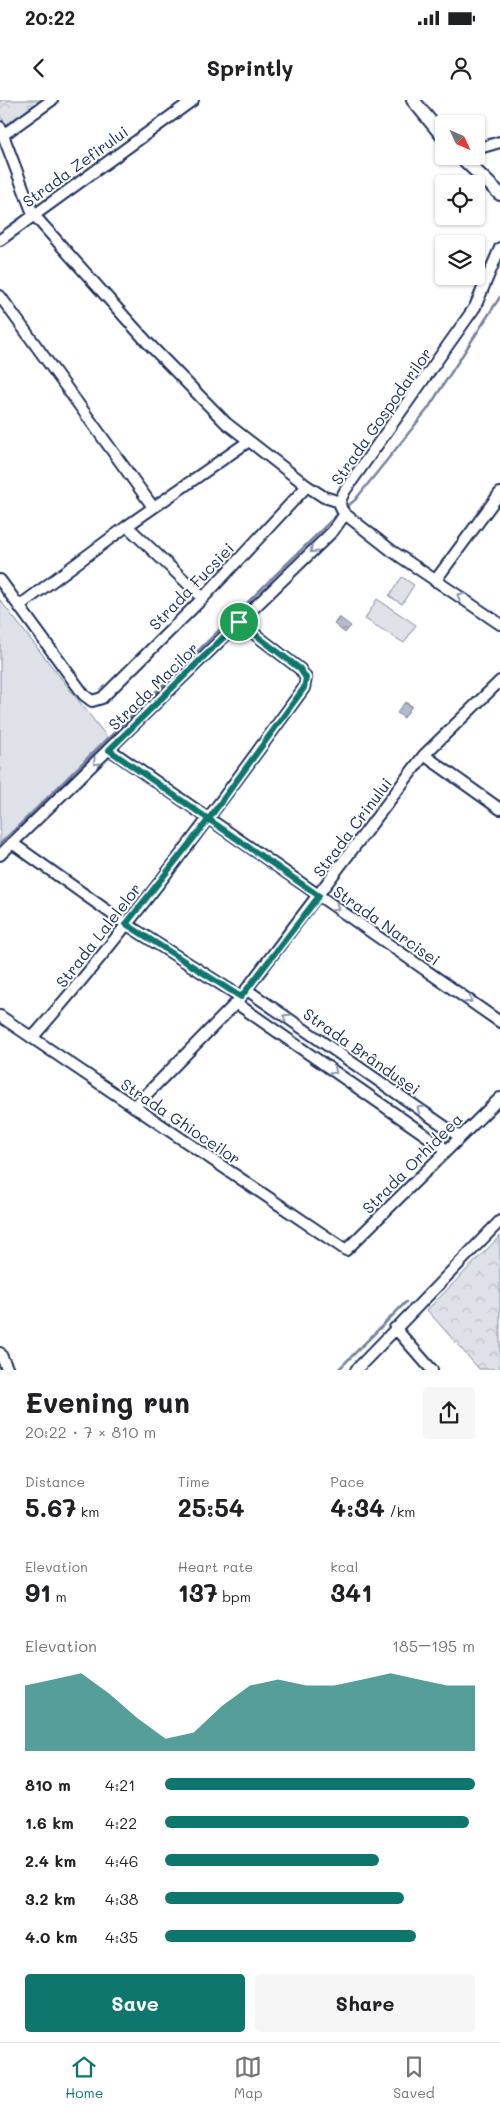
<!DOCTYPE html>
<meta charset="utf-8">
<style>
body{margin:0;font-family:Mali,sans-serif;background:#f6f6f6;color:#202124;height:100vh;display:flex;flex-direction:column;font-size:19px;white-space:nowrap}
*{box-sizing:border-box;margin:0}
p{font-size:16px;color:#757577}
.icon{flex:none;width:28px;height:28px;fill:none;stroke:currentColor;stroke-width:2;stroke-linecap:round;stroke-linejoin:round}
.map{position:relative;height:1270px;overflow:hidden}
.details{display:flex;flex-direction:column;background:#fff;flex:1}
.details>*{flex:none}
.needle{width:32px;rotate:134deg}
.controls{position:absolute;left:435px;top:15px;display:grid;gap:10px}
.controls a{display:grid;place-items:center;width:50px;height:50px;border-radius:5px;background:#fff;box-shadow:0 1px 4px #0004;font-size:25px}
.pin{position:absolute;display:grid;place-items:center;width:42px;height:42px;color:#fff;margin:-21px;border:2px solid #fff;border-radius:50%;box-shadow:0 1px 5px #0007}
.round{display:grid;place-items:center;flex:none;width:52px;height:52px;border-radius:5px;background:#f6f6f6}
.overview{display:flex;align-items:center;justify-content:space-between;height:85px;padding:0 25px}
h1{font-size:28px;font-weight:700;line-height:38px}
.metrics{display:grid;grid-template-columns:repeat(3,1fr);gap:8px;height:85px;padding:5px 25px}
.metrics div{display:grid;align-content:center}
.metrics b{font-size:25px;font-weight:700}
.metrics small{font-size:14px;font-weight:400}
.metrics p{font-size:14px}
.chart{height:140px;padding:10px 25px}
.chart p{display:flex;justify-content:space-between}
.chart svg{width:100%;height:90px;margin-top:5px;fill:#0f766e;opacity:.7}
.primary-button{display:flex;gap:10px;margin-top:auto;padding:10px 25px}
.primary-button a{flex:1;height:58px;border-radius:5px;background:#0f766e;color:#fff;font-size:20px;font-weight:700;line-height:58px;text-align:center}
.primary-button a+a{background:#f6f6f6;color:#202124}
ul{padding:0 25px;list-style:none;font-size:16px}
li{display:grid;grid-template-columns:80px 60px 1fr;align-items:center;height:38px}
li i{height:12px;border-radius:6px;background:#0f766e}
.status{display:flex;justify-content:space-between;align-items:center;height:35px;padding:0 25px;background:#fff;direction:ltr}
.status svg{height:14px;fill:currentColor}
header{display:flex;justify-content:space-between;align-items:center;height:65px;padding:0 25px;background:#fff;font-size:22px;font-weight:700}
.menu{display:flex;justify-content:space-around;align-items:center;height:70px;border-top:1px solid #e0e0e0;background:#fff;font-size:14px;color:#757577}
.menu a{display:grid;justify-items:center;gap:2px}
.menu .selected{color:#0f766e}
.map>svg:first-child{display:block}
</style>
<div class="status"><b>20:22</b><svg viewBox="0 0 49 12"><path d="M0 12V9h3v3zM5 12V6h3v6zM10 12V3h3v9zM15 12V0h3v12zM26 1h20v11H26zM47 4h2v5h-2z"/></svg></div>
<header><svg class="icon" aria-label="back" viewBox="0 0 24 24"><path d="M15 5l-7 7 7 7"/></svg>Sprintly<svg class="icon" aria-label="person" viewBox="0 0 24 24"><circle cx="12" cy="8" r="4"/><path d="M4 21q1-7 8-7t8 7"/></svg></header>
<div class="map">
<svg width="500" height="1270" viewBox="0 0 500 1270">
<defs>
<pattern id="park-crowns" width="20" height="18" patternUnits="userSpaceOnUse" patternTransform="scale(1.25)"><rect width="20" height="18" fill="#dee1e7"/><path d="M2 6a3 3 0 1 1 6 0M12 15a3 3 0 1 1 6 0" fill="none" stroke="#bec1c9"/></pattern>
<pattern id="water-waves" width="16" height="10" patternUnits="userSpaceOnUse" patternTransform="scale(1.25)"><rect width="16" height="10" fill="#b5bbca"/><path d="M0 5q4-4 8 0t8 0" fill="none" stroke="#9298a7"/></pattern>
</defs>
<rect width="100%" height="100%" fill="#fff"/>
<filter id="ink" filterUnits="userSpaceOnUse"><feTurbulence type="fractalNoise" baseFrequency=".02" numOctaves="2"/><feDisplacementMap in="SourceGraphic" scale="10" xChannelSelector="R" yChannelSelector="G"/><feConvolveMatrix kernelMatrix="1 2 1 2 8 2 1 2 1" color-interpolation-filters="sRGB"/></filter>
<g filter="url(#ink)">
<path fill="#dee1e7" stroke="#7c88a2" d="M 402,477 L 414,485 L 402,504 L 389,496 Z
M 377,499 L 416,525 L 404,543 L 365,519 Z
M 0,500 L 107,637 L 0,745 Z"/>
<path fill="url(#park-crowns)" stroke="#7c88a2" d="M 0,0 L 46,0 L 10,25 L 6,24 L 0,16 Z
M 500,1136 L 500,1269 L 479,1269 L 427,1210 Z"/>
<path fill="url(#water-waves)" stroke="#77839f" d="M 339,517 L 351,526 L 345,533 L 334,524 Z
M 405,602 L 412,606 L 404,618 L 397,613 Z"/>
<g fill="none" stroke-linecap="round" stroke-linejoin="round">
<path stroke="#77839f" stroke-width="2.5" d="M 344,409 L 355,400 L 427,310 L 500,197
M 0,744 L 340,412
M 338,1270 L 406,1202"/>
<g stroke="#1b2f5e" stroke-width="14">
<path id="minor" d="M 0,27 L 33,114 L 147,242 L 226,323 L 307,386 L 324,397 L 340,402
M 3,35 L 52,0
M 476,49 L 500,42
M 0,140 L 193,0
M 500,148 L 475,207 L 346,389 C 340,399 337,406 345,414 L 392,451 L 500,524
M 0,196 L 153,407
M 127,426 L 203,498
M 0,480 L 84,595 L 92,601 L 102,598 L 203,498 L 307,386
M 435,481 L 500,393
M 19,506 L 127,426 L 249,341
M 109,649 L 500,922
M 424,655 L 500,709
M 12,743 L 126,824 L 241,897
M 0,755 L 333,431 L 345,414
M 247,890 L 460,1037
M 236,903 L 447,1050
M 0,916 L 346,1150 L 500,998
M 32,938 C 130,827 217,707 304,588 L 306,578 L 300,569 L 239,522
M 134,1007 L 236,903 L 424,655 L 500,581
M 395,1228 L 432,1270
M 0,1253 L 8,1270
M 356,1270 L 500,1121"/>
</g>
<g stroke="#1b2f5e" stroke-width="16">
<path id="major" d="M 413,0 L 444,38
M 460,56 L 500,94"/>
</g>
<use href="#minor" stroke="#fff" stroke-width="10"/>
<use href="#major" stroke="#fff" stroke-width="12"/>
</g>
<defs><path id="oneway-chevron" d="M-2-3.5L2.5 0L-2 3.5" fill="none" stroke-width="1.6" stroke-linecap="round" stroke-linejoin="round" transform="scale(1.25)"/></defs>
<g stroke="#8d97ae">
<use href="#oneway-chevron" transform="translate(313 450) rotate(136)"/>
<use href="#oneway-chevron" transform="translate(460 496) rotate(-147)"/>
<use href="#oneway-chevron" transform="translate(96 662) rotate(136)"/>
<use href="#oneway-chevron" transform="translate(336 808) rotate(35)"/>
<use href="#oneway-chevron" transform="translate(469 900) rotate(35)"/>
<use href="#oneway-chevron" transform="translate(286 917) rotate(-145)"/>
<use href="#oneway-chevron" transform="translate(334 971) rotate(35)"/>
<use href="#oneway-chevron" transform="translate(420 1009) rotate(-145)"/>
</g>
</g>
<g fill="none" stroke-linecap="round" stroke-linejoin="round" filter="url(#ink)">
<g stroke="#fff" stroke-width="10">
<path id="route" d="M 239,522 L 300,569 L 306,578 L 304,588 L 208,720 L 126,824 L 241,897 L 319,796 L 109,650 L 239,522"/>
</g>
<use href="#route" stroke="#0f766e" stroke-width="6"/>
</g>
<g text-anchor="middle" dominant-baseline="central" stroke-width="4" stroke-linejoin="round" paint-order="stroke">
<g font-size="16" fill="#1b2f5e" stroke="#fff">
<text transform="translate(75 66) rotate(-36)">Strada Zefirului</text>
<text transform="translate(381 316) rotate(-55)">Strada Gospodarilor</text>
<text transform="translate(191 486) rotate(-46)">Strada Fucsiei</text>
<text transform="translate(153 586) rotate(-44)">Strada Macilor</text>
<text transform="translate(352 727) rotate(-53)">Strada Crinului</text>
<text transform="translate(387 825) rotate(35)">Strada Narcisei</text>
<text transform="translate(98 835) rotate(-52)">Strada Lalelelor</text>
<text transform="translate(362 951) rotate(35)">Strada Brândușei</text>
<text transform="translate(181 1021) rotate(34)">Strada Ghioceilor</text>
<text transform="translate(412 1063) rotate(-45)">Strada Orhideea</text>
</g>
</g>
</svg>
<div class="controls">
<a><svg class="needle" viewBox="-14 -14 28 28"><path d="M0-13l5 13h-10z" fill="#e53935"/><path d="M0 13l5-13h-10z" fill="#757577"/></svg></a>
<a><svg class="icon" aria-label="locate" viewBox="0 0 24 24"><circle cx="12" cy="12" r="6"/><path d="M12 2v4M12 18v4M2 12h4M18 12h4"/></svg></a>
<a><svg class="icon" aria-label="layers" viewBox="0 0 24 24"><path d="M12 4l9 5-9 5-9-5zM3 14l9 5 9-5"/></svg></a>
</div>
<div class="pin" style="left:239px;top:522px;background:#1e9e55"><svg class="icon" aria-label="arrive" viewBox="0 0 24 24"><path d="M6 21V4h12l-3 4 3 4H6"/></svg></div>
</div>
<section class="details">
<div class="overview"><div><h1>Evening run</h1><p>20:22 · 7 × 810 m</p></div><a class="round"><svg class="icon" aria-label="share" viewBox="0 0 24 24"><path d="M12 15V3M7 8l5-5 5 5M5 13v7h14v-7"/></svg></a></div>
<div class="metrics">
<div><p>Distance</p><b>5.67<small> km</small></b></div>
<div><p>Time</p><b>25:54</b></div>
<div><p>Pace</p><b>4:34<small> /km</small></b></div>
</div>
<div class="metrics">
<div><p>Elevation</p><b>91<small> m</small></b></div>
<div><p>Heart rate</p><b>137<small> bpm</small></b></div>
<div><p>kcal</p><b>341</b></div>
</div>
<div class="chart"><p><span>Elevation</span>185–195 m</p>
<svg viewBox="0 0 160 44" preserveAspectRatio="none"><path d="M0 44V12L10 9L20 6L30 16L40 28L50 38L60 35L70 22L80 12L90 9L100 12L110 12L120 9L130 6L140 9L150 12L160 12V44z"/></svg>
</div>
<ul>
<li><b>810 m</b>4:21<i style="width:100%"></i></li>
<li><b>1.6 km</b>4:22<i style="width:98%"></i></li>
<li><b>2.4 km</b>4:46<i style="width:69%"></i></li>
<li><b>3.2 km</b>4:38<i style="width:77%"></i></li>
<li><b>4.0 km</b>4:35<i style="width:81%"></i></li>
</ul>
<div class="primary-button"><a>Save</a><a>Share</a></div>
</section>
<nav class="menu">
<a class="selected"><svg class="icon" aria-label="home" viewBox="0 0 24 24"><path d="M3 11l9-7 9 7M6 9v11h12V9"/></svg>Home</a>
<a><svg class="icon" aria-label="map" viewBox="0 0 24 24"><path d="M3 6l6-2 6 2 6-2v14l-6 2-6-2-6 2zM9 4v14M15 6v14"/></svg>Map</a>
<a><svg class="icon" aria-label="saved" viewBox="0 0 24 24"><path d="M7 4h10v16l-5-4-5 4z"/></svg>Saved</a>
</nav>
